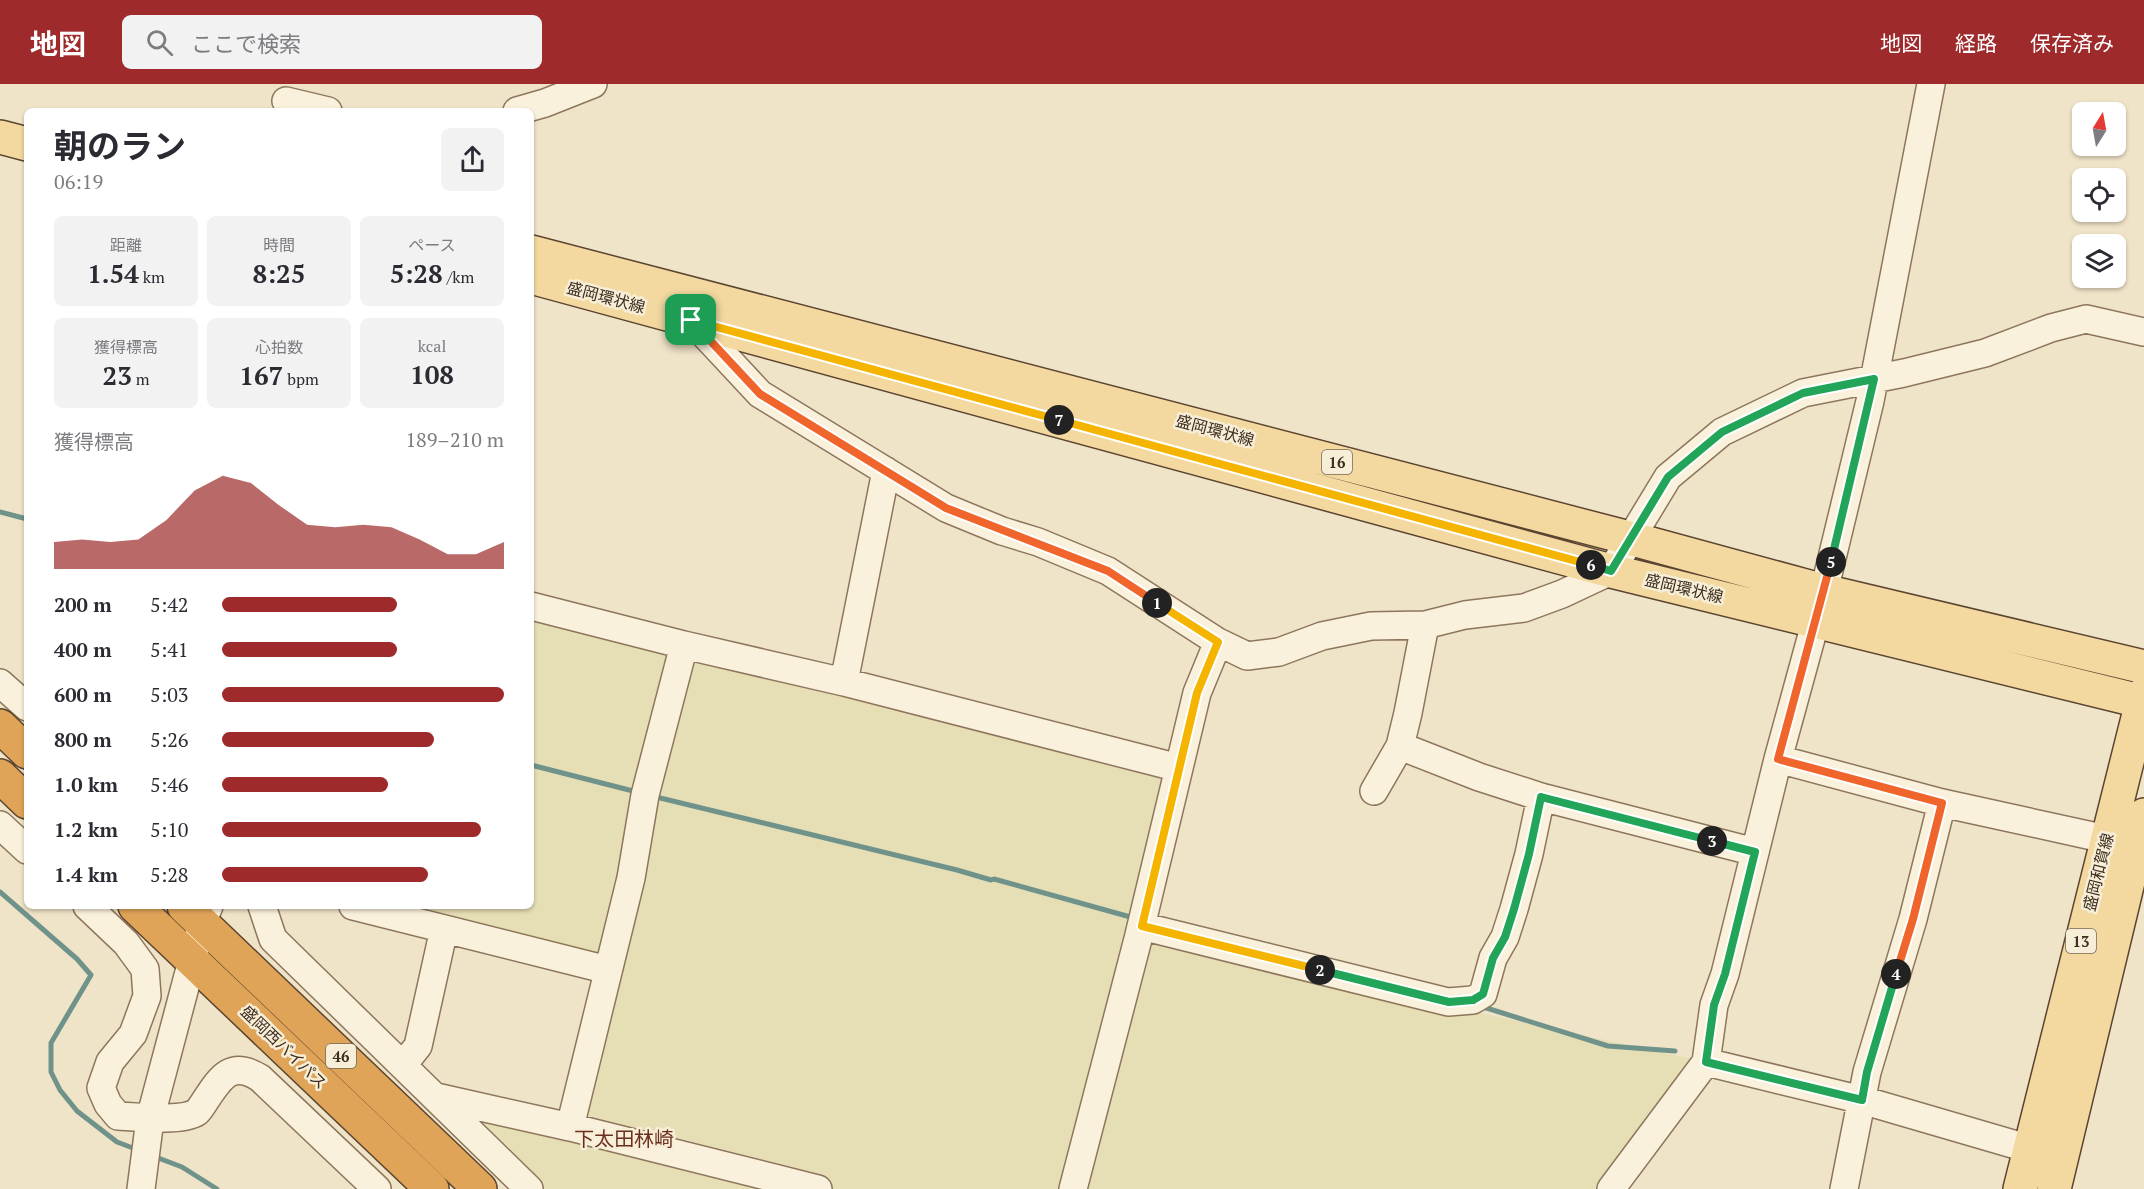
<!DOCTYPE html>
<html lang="ja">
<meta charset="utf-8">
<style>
body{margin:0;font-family:"PT Serif","Noto Sans JP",serif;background:#f2f2f3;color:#2b2b33;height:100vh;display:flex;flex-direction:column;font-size:22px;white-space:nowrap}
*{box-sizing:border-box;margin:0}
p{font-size:20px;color:#7c7c81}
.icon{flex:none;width:33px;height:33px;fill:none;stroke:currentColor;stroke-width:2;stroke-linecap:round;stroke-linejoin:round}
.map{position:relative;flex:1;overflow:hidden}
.sheet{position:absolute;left:24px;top:24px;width:510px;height:801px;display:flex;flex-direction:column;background:#fff;border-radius:9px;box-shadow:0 2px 4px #0004}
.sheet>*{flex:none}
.needle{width:39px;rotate:11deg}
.fabs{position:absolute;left:2072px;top:18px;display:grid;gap:12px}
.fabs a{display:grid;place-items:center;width:54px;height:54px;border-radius:9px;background:#fff;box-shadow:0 2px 4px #0004;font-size:30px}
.pin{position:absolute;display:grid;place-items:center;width:51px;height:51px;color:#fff;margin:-26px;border-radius:12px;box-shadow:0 3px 9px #0006}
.km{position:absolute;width:30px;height:30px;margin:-15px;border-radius:50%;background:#222;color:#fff;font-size:16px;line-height:30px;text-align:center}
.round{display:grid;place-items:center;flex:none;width:63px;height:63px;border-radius:9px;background:#f2f2f3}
.overview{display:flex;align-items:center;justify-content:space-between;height:102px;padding:0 30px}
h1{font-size:33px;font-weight:700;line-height:45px}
.metrics{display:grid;grid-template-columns:repeat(3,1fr);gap:9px;height:102px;padding:6px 30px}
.metrics div{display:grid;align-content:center;border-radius:9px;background:#f2f2f3;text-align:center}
.metrics b{font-size:26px;font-weight:700}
.metrics small{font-size:16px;font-weight:400}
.metrics p{font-size:16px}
.chart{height:168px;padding:12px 30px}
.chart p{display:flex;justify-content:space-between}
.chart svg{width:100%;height:108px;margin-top:6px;fill:#9e2a2b;opacity:.7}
ul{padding:0 30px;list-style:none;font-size:20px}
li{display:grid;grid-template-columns:96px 72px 1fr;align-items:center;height:45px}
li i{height:15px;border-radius:8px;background:#9e2a2b}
header{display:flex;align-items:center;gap:36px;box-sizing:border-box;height:84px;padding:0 30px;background:#9e2a2b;color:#fff}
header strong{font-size:28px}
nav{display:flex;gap:33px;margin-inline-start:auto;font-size:21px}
.search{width:420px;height:54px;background:#f2f2f3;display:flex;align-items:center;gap:15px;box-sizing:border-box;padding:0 21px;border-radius:9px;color:#7c7c81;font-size:22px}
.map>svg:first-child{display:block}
</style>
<header>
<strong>地図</strong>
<div class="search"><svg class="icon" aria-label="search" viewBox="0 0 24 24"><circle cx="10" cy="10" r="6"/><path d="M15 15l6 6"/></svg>ここで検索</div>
<nav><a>地図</a><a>経路</a><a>保存済み</a></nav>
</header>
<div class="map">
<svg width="2144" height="1105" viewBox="0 0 2144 1105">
<rect width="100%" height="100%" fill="#f0e4c8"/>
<path fill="#e6deb5" d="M 531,522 L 1179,684 L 1139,855 L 1706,978 L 1611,1105 L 529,1105 L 436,1013 L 570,1043 L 608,886 L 352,822 L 531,822 Z"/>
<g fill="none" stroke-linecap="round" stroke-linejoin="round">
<path stroke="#6f938a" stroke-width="5" d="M 0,428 L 27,435
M 531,681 L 637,708
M 652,712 L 957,786 L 991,796 L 994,795 L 1134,834
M 0,808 L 77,875 L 91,891 L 51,959 L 51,988 L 60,1006 L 77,1027 L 117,1058 L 138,1066
M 1480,922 L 1608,962 L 1675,967
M 153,1072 L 182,1083 L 217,1105"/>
<g stroke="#8d765c" stroke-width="30">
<path id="minor" d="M 286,17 L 328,27
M 517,27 L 545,19 L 593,0
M 691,236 L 760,310 L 946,424 L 1002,447 L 1038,458 L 1108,487 L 1218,558 L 1247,572 L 1279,568 L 1322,552 L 1371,542 L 1425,541 L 1465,531 L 1524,524 L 1562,510 L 1611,487 L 1668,393 L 1722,348 L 1803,309 L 1904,289 L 1985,269 L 2051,244 L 2086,235 L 2144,248
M 531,522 L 684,561 L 844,598 L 1179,684
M 844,598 L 886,387
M 0,599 L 27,623
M 1400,662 L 1479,693 L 1541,713 L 1755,768
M 1778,675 L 1942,719 L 2106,755
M 1374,707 L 1400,662 L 1408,629 L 1425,541
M 0,741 L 27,766
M 87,822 L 126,859 L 145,885 L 147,912 L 133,950 L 110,978 L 101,1004 L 108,1020 L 118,1032 C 136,1033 182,1038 197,1028 C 200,1025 203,1020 205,1017 C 221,993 231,976 260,994 L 377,1105
M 262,822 L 273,855 L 529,1105
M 353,822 L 608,886
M 1141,842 L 1448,918 L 1473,916 L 1483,910 L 1493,874 L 1505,853 L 1514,825 L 1529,770 L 1541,713
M 1706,978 L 1862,1016 L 2030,1065
M 403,981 L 418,962 L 444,845
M 436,1013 L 570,1043 L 818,1105
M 570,1043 L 631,794 L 645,711 L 684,561
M 141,1105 L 150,1035 L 202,839 L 209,822
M 1073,1105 L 1138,855 L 1197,609 L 1218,558
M 1611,1105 L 1706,978 L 1714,921 L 1725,890 L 1778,675 L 1824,507 L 1870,317 L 1931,0
M 1844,1105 L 1867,988 L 1913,835 L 1942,719"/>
</g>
<g stroke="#5b4430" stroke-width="36">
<path id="major" d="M 0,53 L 27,60
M 531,168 L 1629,454 L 1824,507 L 2144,583
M 531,193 L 1611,487 L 2144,618
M 2020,1105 L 2144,610
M 2054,1105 L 2144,731"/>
</g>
<g stroke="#5b4430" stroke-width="36">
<path id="highway" d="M 0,642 L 27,668
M 0,692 L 27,718
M 135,822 L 432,1105
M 184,822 L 480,1105"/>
</g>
<use href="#minor" stroke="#faf1dc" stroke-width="27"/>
<use href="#major" stroke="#f3d9a0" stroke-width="33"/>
<use href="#highway" stroke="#e0a458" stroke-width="33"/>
</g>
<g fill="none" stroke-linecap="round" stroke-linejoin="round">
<g stroke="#fff" stroke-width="12">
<path id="split-1" d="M 691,236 L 760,310 L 946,424 L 1108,487 L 1157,519"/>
</g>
<g stroke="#fff" stroke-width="12">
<path id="split-2" d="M 1157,519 L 1218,558 L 1197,609 L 1142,842 L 1320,886"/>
</g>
<g stroke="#fff" stroke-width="12">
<path id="split-3" d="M 1320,886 L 1449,918 L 1473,916 L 1483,910 L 1493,874 L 1505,853 L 1514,825 L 1529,770 L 1541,713 L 1712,757"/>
</g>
<g stroke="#fff" stroke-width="12">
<path id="split-4" d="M 1712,757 L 1755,768 L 1725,890 L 1714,921 L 1706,978 L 1862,1016 L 1867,988 L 1896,890"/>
</g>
<g stroke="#fff" stroke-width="12">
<path id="split-5" d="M 1831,478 L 1778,675 L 1942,719 L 1913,835 L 1896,890"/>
</g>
<g stroke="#fff" stroke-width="12">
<path id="split-6" d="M 1591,481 L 1611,487 L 1668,393 L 1722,348 L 1803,309 L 1874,295 L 1831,478"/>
</g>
<g stroke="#fff" stroke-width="12">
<path id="split-7" d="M 1059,336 L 1591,481"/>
</g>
<g stroke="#fff" stroke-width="12">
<path id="split-8" d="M 691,236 L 1059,336"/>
</g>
<use href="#split-1" stroke="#f0652b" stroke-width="8"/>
<use href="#split-2" stroke="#f5b400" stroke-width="8"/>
<use href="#split-3" stroke="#22a559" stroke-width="8"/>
<use href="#split-4" stroke="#22a559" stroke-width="8"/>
<use href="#split-5" stroke="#f0652b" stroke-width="8"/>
<use href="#split-6" stroke="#22a559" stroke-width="8"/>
<use href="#split-7" stroke="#f5b400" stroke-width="8"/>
<use href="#split-8" stroke="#f5b400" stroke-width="8"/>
</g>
<g text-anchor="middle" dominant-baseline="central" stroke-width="5" stroke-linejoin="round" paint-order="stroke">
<g fill="#f7eed8" stroke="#756857" stroke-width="1.5">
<rect x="1322" y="366" width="30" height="24" rx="4.5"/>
<rect x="2066" y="845" width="30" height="24" rx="4.5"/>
<rect x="326" y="960" width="30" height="24" rx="4.5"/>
</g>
<g font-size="15" font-weight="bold" fill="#3d2e20">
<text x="1337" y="378">16</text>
<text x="2081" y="857">13</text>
<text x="341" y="972">46</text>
</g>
<g font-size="16" fill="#3d2e20" stroke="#f7eed8">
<text transform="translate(606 213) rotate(15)">盛岡環状線</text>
<text transform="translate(1215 346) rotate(15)">盛岡環状線</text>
<text transform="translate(1684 504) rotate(13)">盛岡環状線</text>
<text transform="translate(2098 788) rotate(-76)">盛岡和賀線</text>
<text transform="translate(284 963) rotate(44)">盛岡西バイパス</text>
</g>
<g font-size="20" fill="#6b2e1e" stroke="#f7eed8">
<text x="624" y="1054">下太田林崎</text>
</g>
</g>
</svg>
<div class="fabs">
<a><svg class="needle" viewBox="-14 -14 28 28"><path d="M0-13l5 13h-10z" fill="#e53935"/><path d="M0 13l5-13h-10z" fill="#7c7c81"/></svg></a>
<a><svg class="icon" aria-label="locate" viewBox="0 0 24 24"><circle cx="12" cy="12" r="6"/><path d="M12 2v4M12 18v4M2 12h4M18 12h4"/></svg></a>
<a><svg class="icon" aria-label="layers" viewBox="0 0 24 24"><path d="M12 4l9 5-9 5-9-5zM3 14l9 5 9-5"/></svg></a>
</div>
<div class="pin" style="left:691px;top:236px;background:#1e9e55"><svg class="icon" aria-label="arrive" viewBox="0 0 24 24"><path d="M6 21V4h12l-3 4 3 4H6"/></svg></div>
<b class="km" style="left:1157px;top:519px">1</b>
<b class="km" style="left:1320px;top:886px">2</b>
<b class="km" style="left:1712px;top:757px">3</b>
<b class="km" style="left:1896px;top:890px">4</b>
<b class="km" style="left:1831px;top:478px">5</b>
<b class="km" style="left:1591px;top:481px">6</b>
<b class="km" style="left:1059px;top:336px">7</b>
<section class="sheet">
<div class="overview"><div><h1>朝のラン</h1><p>06:19</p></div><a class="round"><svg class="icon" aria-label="share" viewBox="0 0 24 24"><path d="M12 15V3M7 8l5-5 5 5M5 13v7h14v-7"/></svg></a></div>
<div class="metrics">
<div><p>距離</p><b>1.54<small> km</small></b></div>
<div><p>時間</p><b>8:25</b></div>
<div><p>ペース</p><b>5:28<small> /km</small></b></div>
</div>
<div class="metrics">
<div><p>獲得標高</p><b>23<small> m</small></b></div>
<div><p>心拍数</p><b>167<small> bpm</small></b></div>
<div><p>kcal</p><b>108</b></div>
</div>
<div class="chart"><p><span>獲得標高</span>189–210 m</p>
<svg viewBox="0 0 160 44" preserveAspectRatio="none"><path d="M0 44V33L10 32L20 33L30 32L40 24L50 12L60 6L70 9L80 18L90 26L100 27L110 26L120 27L130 32L140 38L150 38L160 33V44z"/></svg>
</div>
<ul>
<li><b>200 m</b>5:42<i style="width:62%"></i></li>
<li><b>400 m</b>5:41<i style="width:62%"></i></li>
<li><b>600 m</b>5:03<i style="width:100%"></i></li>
<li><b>800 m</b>5:26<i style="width:75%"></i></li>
<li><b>1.0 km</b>5:46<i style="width:59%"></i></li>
<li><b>1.2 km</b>5:10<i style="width:92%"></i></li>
<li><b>1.4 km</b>5:28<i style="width:73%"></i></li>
</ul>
</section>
</div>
